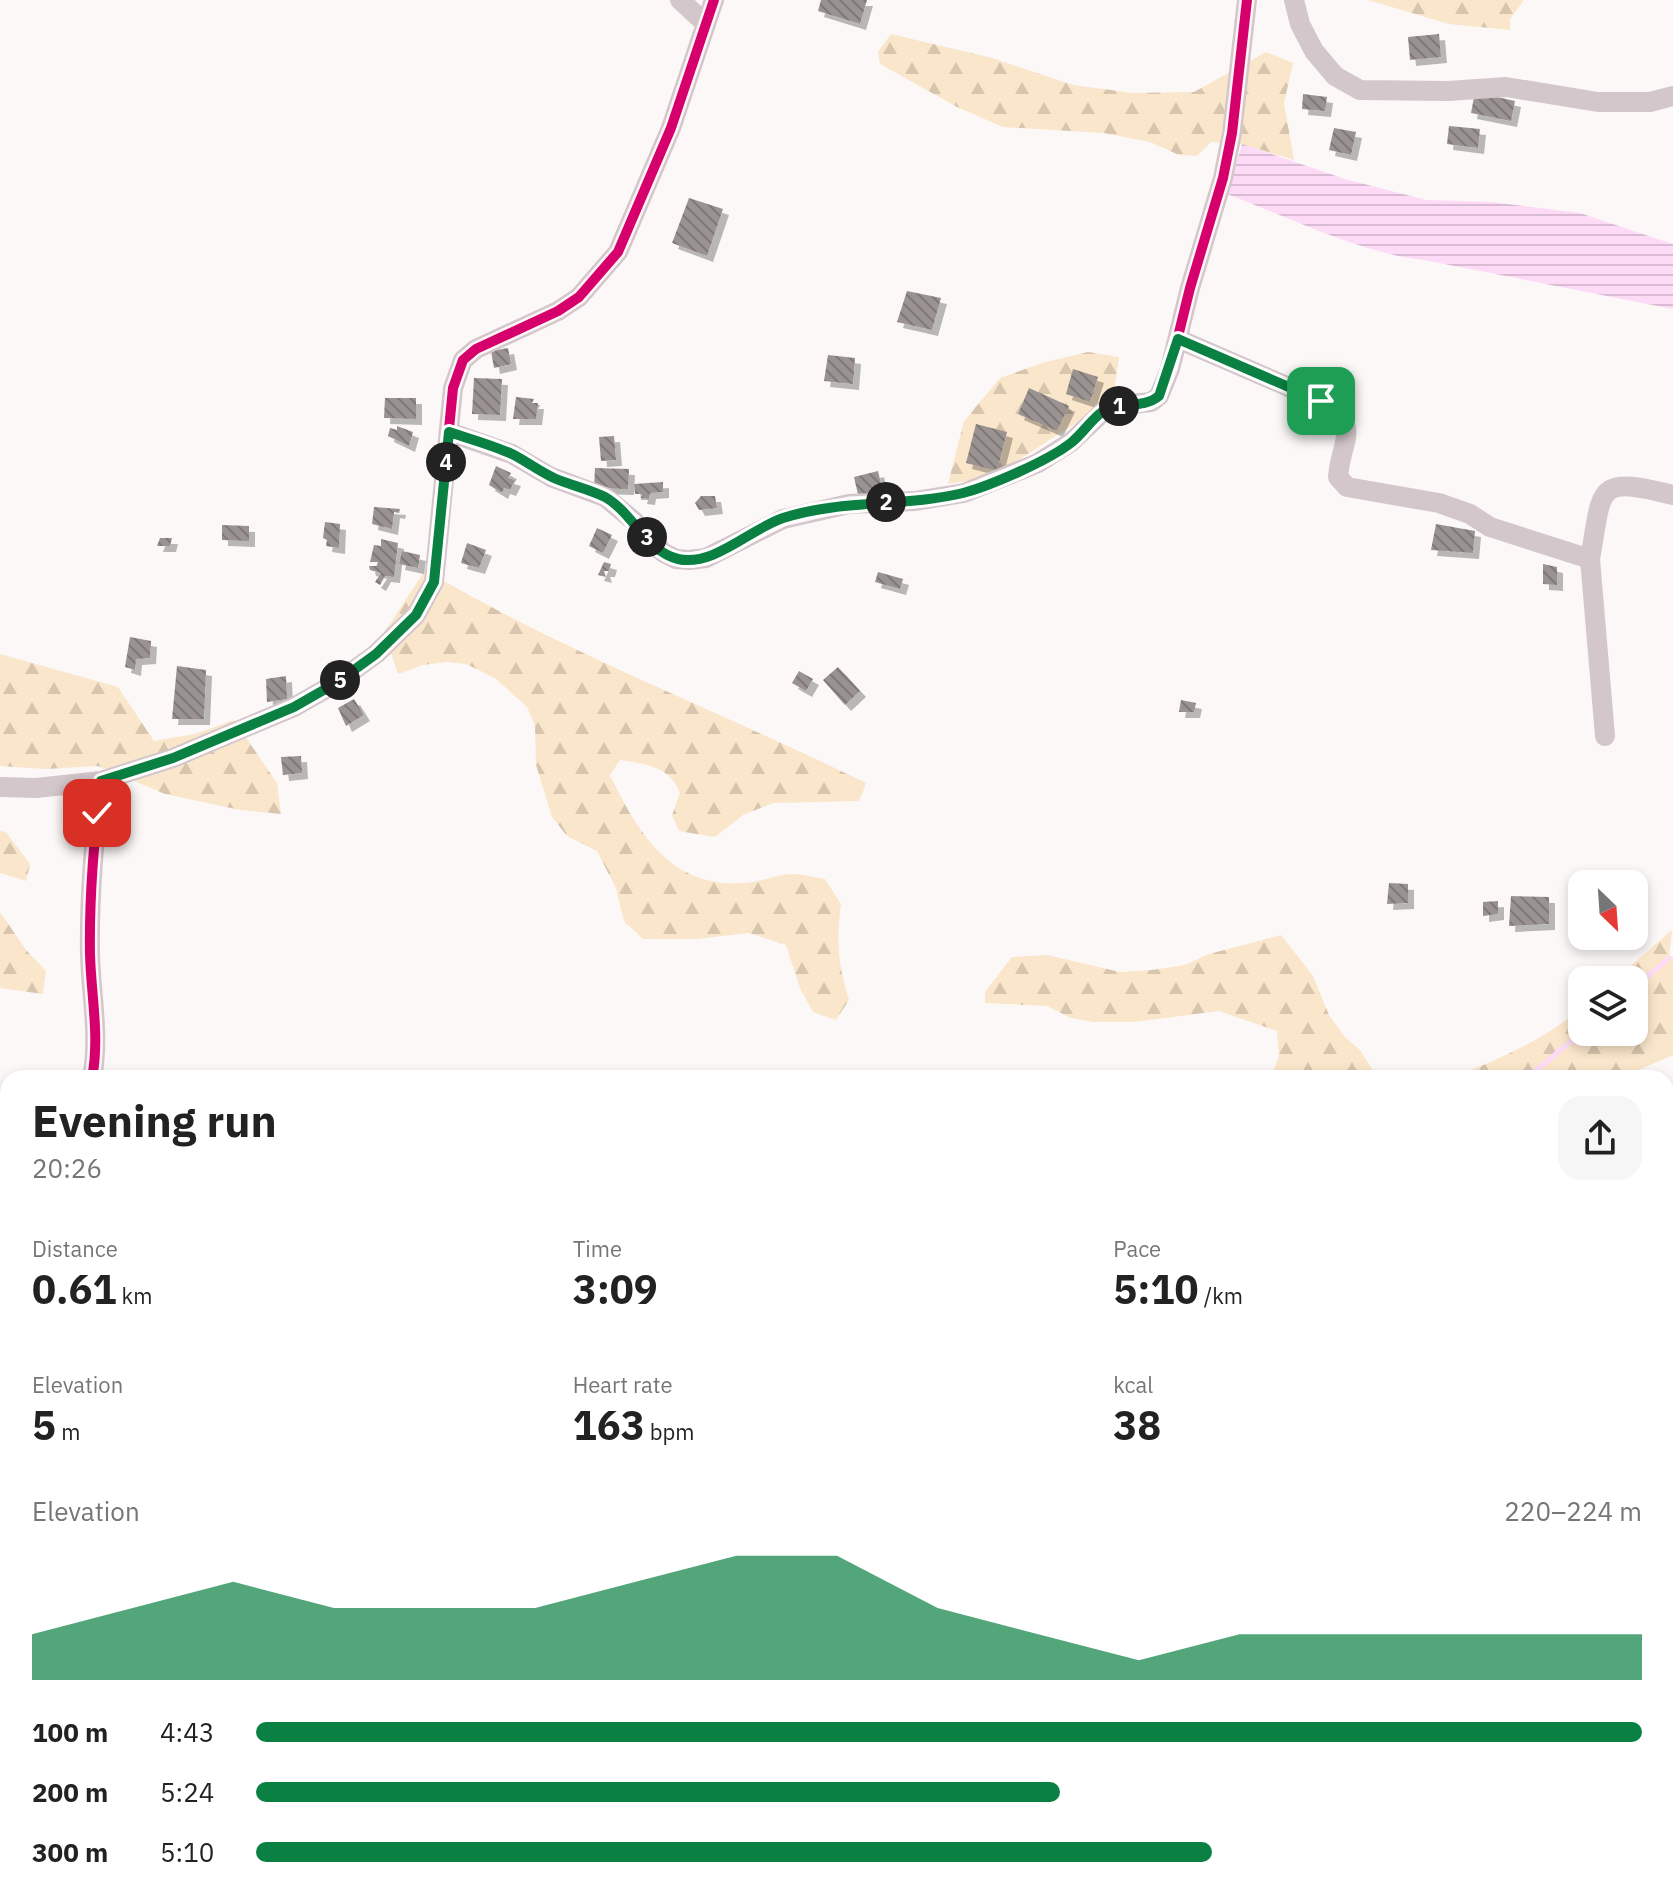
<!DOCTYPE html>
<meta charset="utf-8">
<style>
body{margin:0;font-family:"IBM Plex Sans",sans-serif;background:#f6f6f6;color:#222;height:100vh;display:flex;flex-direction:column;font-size:30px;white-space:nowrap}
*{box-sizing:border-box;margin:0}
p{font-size:26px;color:#767676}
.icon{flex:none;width:44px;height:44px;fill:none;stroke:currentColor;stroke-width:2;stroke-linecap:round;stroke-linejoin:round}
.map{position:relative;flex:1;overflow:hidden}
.sheet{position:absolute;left:0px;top:1070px;width:1674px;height:830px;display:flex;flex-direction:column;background:#fff;border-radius:24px 24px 0 0;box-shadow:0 4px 12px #0003}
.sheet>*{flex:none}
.needle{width:52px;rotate:155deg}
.controls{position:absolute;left:1568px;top:870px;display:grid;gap:16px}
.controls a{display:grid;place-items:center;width:80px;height:80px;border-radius:16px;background:#fff;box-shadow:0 4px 12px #0003;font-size:40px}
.pin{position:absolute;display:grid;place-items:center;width:68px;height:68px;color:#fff;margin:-34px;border-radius:16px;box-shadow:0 4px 12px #0006}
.km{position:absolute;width:40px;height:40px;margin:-20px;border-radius:50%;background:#222;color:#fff;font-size:22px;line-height:40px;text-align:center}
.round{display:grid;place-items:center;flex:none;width:84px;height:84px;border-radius:24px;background:#f6f6f6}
.headline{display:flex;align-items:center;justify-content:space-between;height:136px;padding:0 32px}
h1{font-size:44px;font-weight:700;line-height:60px}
.metrics{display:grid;grid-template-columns:repeat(3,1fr);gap:12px;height:136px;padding:8px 32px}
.metrics div{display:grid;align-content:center}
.metrics b{font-size:40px;font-weight:700}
.metrics small{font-size:22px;font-weight:400}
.metrics p{font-size:22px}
.chart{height:224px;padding:16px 32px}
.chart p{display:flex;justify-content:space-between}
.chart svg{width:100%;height:144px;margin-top:8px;fill:#0b8043;opacity:.7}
ul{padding:0 32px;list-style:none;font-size:26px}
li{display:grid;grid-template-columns:128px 96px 1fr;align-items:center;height:60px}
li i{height:20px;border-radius:10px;background:#0b8043}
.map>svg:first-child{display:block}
</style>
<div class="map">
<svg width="1673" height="1899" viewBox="0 0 1673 1899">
<defs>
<pattern id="forest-firs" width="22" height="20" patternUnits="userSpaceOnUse" patternTransform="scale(2)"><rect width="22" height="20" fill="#fae6ca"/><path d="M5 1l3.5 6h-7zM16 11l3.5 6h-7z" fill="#d7c5ae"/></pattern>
<pattern id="water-rules" width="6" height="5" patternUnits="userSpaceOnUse" patternTransform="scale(2)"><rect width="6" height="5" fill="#fddbf7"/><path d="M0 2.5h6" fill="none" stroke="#d9bcd4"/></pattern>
<pattern id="building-back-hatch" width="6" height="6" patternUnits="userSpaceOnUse" patternTransform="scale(2)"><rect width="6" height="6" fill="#9a9391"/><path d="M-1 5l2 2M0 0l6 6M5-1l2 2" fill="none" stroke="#7e7876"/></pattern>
<filter id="shadow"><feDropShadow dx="6" dy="6" stdDeviation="0" flood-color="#0004"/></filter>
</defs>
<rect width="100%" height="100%" fill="#fcf8f8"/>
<path fill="url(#forest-firs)" d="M 1368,0 L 1524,0 L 1510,19 L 1510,30 L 1449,24 Z
M 891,34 L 992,58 L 1073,85 L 1133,93 L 1194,92 L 1266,52 L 1293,63 L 1284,103 L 1294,160 L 1241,144 L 1211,142 L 1197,156 L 1179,155 L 1150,142 L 1104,133 L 1003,127 L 957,107 L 880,64 L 878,52 Z
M 1088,352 L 1119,357 L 1113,399 L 1011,465 L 984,478 L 948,484 L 964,421 L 1000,378 L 1045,362 Z
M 425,570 C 565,653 719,711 866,783 L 859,801 L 773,803 L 743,815 L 715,837 L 679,831 L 672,815 L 680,793 C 670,766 646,764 620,760 L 610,775 C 638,833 671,889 745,883 C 761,882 778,874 794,874 C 804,874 815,878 825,879 L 841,904 C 836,942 838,963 849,1000 L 836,1020 L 813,1012 L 800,988 L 786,945 L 749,933 L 697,939 L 643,939 L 624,921 L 616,888 L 597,851 L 567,836 L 552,817 L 536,765 L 535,726 L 527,707 L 495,678 L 466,664 L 447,662 L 423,665 L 398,674 L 384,633 Z
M 0,654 L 118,687 L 154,741 L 195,734 L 234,720 L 277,783 L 281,814 L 240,810 L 165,794 L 98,766 L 46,769 L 0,766 Z
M 0,831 L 6,832 L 30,864 L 26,881 L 0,873 Z
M 0,912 L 26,950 L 46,971 L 43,994 L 0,988 Z
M 1672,930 L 1669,957 L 1673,957 L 1673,1055 L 1620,1078 L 1452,1078 C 1499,1059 1543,1041 1582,1007 L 1582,1032 L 1634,1032 L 1634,980 L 1614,980 Z
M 1281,935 L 1313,976 L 1329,1015 L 1344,1036 L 1360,1050 L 1378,1078 L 1271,1078 L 1279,1056 L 1277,1031 L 1219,1011 L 1134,1022 L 1094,1022 L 1071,1018 L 1047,1006 L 985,1003 L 985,992 L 1012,957 L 1047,955 L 1120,972 L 1152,970 L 1185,965 L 1209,954 Z
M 1666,1324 L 1673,1325 L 1673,1386 L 1666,1387 Z
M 1666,1871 L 1673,1877 L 1673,1899 L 1583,1899 L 1575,1892 L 1666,1892 Z"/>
<path fill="url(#water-rules)" d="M 1242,144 L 1345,179 L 1426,200 L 1491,202 L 1580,213 L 1673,244 L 1673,309 L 1424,260 C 1358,253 1289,217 1227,194 Z"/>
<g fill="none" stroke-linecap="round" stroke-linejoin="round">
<path stroke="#fddbf7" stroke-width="5" d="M 1634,988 L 1669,958
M 1527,1078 L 1582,1032
M 1629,1892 L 1639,1899"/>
</g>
<path fill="url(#building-back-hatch)" filter="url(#shadow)" d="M 821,0 L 867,0 L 860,24 L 818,11 Z
M 1439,34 L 1441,57 L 1410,60 L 1408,37 Z
M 1475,92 L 1515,101 L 1511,121 L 1471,113 Z
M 1303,94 L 1327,97 L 1325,111 L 1302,109 Z
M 1449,126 L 1480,129 L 1478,148 L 1447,144 Z
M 1334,128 L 1356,132 L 1351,155 L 1329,150 Z
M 689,198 L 723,209 L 707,256 L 672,243 Z
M 907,291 L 941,298 L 932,330 L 897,322 Z
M 508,348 L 511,364 L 494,368 L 491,351 Z
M 828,355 L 855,358 L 853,384 L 824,381 Z
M 1073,369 L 1098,377 L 1090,402 L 1066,394 Z
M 474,378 L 502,379 L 500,415 L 472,414 Z
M 1029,388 L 1069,406 L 1057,431 L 1018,414 Z
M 516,397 L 534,399 L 532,403 L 538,403 L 536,419 L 513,419 Z
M 385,398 L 416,398 L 416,419 L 384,418 Z
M 976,424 L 1007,432 L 997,471 L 966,463 Z
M 397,426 L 413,432 L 409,446 L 388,436 L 390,428 L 397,430 Z
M 614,436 L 616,460 L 601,461 L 599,437 Z
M 496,466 L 511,473 L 508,478 L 515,480 L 510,490 L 504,488 L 502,493 L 489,485 Z
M 595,468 L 629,469 L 628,489 L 594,488 Z
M 878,471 L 883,492 L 859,499 L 854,477 Z
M 663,482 L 663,492 L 650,493 L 649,499 L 641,498 L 642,494 L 635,494 L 634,484 Z
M 701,496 L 715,496 L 717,508 L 699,510 L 695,503 Z
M 374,507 L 400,509 L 399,513 L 394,512 L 392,529 L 372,524 Z
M 325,522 L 340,524 L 339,548 L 326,546 L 327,540 L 323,538 Z
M 1436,524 L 1475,531 L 1473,553 L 1431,550 Z
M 222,525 L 249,526 L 249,541 L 222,540 Z
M 597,528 L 612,535 L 603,553 L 589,546 Z
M 160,538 L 172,538 L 170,546 L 157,546 Z
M 381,539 L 398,543 L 394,577 L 385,576 L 380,585 L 375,582 L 381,573 L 370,570 L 369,566 L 377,566 L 378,562 L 370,562 L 374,545 L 381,546 Z
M 467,543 L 486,550 L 479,568 L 461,563 Z
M 402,551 L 420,555 L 418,568 L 399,564 Z
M 604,562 L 611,564 L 609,571 L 604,571 L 606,577 L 598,575 Z
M 1543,564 L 1557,567 L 1557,585 L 1543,584 Z
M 878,572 L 903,579 L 900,589 L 875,582 Z
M 130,637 L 151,641 L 150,658 L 136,659 L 135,670 L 125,667 Z
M 177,666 L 206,670 L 204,719 L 172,719 Z
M 838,667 L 860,691 L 845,705 L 823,680 Z
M 799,671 L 813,679 L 806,691 L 792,683 Z
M 286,676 L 287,699 L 267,702 L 266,679 Z
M 354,699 L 364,715 L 346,726 L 338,708 Z
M 1181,700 L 1196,703 L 1194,712 L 1179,712 Z
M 301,756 L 302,773 L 283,775 L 281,757 Z
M 1389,883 L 1408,884 L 1408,903 L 1387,904 Z
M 1511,896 L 1549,897 L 1549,924 L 1509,926 Z
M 1498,901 L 1498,914 L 1483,916 L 1483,902 Z
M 265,1892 L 284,1892 L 284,1898 L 265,1898 Z"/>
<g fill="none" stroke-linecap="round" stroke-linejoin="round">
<path stroke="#d4c7cb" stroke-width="20" d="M 680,0 L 706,24
M 1294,0 L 1300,24 L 1314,51 L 1335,76 L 1360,90 L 1448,91 L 1506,87 L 1598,102 L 1650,102 L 1673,96
M 1178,339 L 1321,401 C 1363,427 1341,438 1338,477 L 1347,487 L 1439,503 L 1470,514 L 1490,527 L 1590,559 L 1605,736
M 449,432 L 512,454 L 551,477 L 605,497 L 634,521 L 651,542 L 664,553 L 676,559 L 689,560 L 706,558 L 783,519 L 849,504 L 915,501 L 964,493 L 1038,463 L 1071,442 L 1105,410 L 1123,405 L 1151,402 L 1159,396 L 1170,369 L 1190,288 L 1223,178 L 1232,133 L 1247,0
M 1590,559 C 1603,487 1594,475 1673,495
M 0,787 L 36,788 L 101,781
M 92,1078 C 100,1037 91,995 90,954 C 89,897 94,838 101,781 L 173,758 L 294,707 L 336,683 L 376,654 L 416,615 L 434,582 L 453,388 L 463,360 L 476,349 L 558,311 L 579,297 L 618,252 L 671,128 L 714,0
M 0,1267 L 8,1252
M 0,1805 L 8,1805
M 319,1892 L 319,1899"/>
<g stroke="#fef6f6" stroke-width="15">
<path id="cycleway" d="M 449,432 L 512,454 L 551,477 L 605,497 L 634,521 L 651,542 L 664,553 L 676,559 L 689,560 L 706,558 L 783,519 L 849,504 L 915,501 L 964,493 L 1038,463 L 1071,442 L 1105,410 L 1123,405 L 1151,402 L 1159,396 L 1170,369 L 1190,288 L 1223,178 L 1232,133 L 1247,0
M 92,1078 C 100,1037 91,995 90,954 C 89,897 94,838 101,781 L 173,758 L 294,707 L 336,683 L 376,654 L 416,615 L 434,582 L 453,388 L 463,360 L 476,349 L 558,311 L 579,297 L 618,252 L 671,128 L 714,0"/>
</g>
<use href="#cycleway" stroke="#d6006c" stroke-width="10"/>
</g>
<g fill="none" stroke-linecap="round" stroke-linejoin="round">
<g stroke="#fff" stroke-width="16">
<path id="route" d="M 97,813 L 101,781 L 173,758 L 294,707 L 336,683 L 376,654 L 416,615 L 434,582 L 449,432 C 470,439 492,445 512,454 C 526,461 539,471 554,478 C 570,485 589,489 605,497 C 632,512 647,552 678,559 C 714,567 750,529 783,518 C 842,499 904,507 963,493 C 990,486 1050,460 1072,442 C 1083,433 1091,420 1102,412 C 1119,400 1142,410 1159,396 L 1178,339 L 1321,401"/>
</g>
<use href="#route" stroke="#0b8043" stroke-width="10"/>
</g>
</svg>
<div class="controls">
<a><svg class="needle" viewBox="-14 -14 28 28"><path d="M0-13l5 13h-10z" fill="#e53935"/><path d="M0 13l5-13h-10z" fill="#767676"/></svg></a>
<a><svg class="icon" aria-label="layers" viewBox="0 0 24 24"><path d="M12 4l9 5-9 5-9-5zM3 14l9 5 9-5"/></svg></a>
</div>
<div class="pin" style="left:1321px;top:401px;background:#1e9e55"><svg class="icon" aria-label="arrive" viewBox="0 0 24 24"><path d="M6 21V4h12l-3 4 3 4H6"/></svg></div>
<div class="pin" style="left:97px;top:813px;background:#d93025"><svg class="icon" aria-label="check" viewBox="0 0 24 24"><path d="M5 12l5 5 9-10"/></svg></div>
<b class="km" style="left:1119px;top:406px">1</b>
<b class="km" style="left:886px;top:502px">2</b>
<b class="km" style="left:647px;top:537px">3</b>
<b class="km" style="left:446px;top:462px">4</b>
<b class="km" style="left:340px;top:680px">5</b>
<section class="sheet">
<div class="headline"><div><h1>Evening run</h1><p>20:26</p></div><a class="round"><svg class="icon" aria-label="share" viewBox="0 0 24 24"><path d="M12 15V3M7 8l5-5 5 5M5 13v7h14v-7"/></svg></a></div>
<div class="metrics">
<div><p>Distance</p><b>0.61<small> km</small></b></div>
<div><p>Time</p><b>3:09</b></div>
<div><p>Pace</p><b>5:10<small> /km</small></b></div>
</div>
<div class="metrics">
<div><p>Elevation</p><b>5<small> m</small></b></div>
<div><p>Heart rate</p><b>163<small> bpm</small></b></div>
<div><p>kcal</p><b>38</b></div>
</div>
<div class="chart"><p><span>Elevation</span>220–224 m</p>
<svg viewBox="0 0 160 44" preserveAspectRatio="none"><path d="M0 44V30L10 22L20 14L30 22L40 22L50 22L60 14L70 6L80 6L90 22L100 30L110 38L120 30L130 30L140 30L150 30L160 30V44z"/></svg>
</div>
<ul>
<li><b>100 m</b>4:43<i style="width:100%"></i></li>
<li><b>200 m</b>5:24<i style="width:58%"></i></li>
<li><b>300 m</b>5:10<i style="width:69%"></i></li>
</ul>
</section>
</div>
